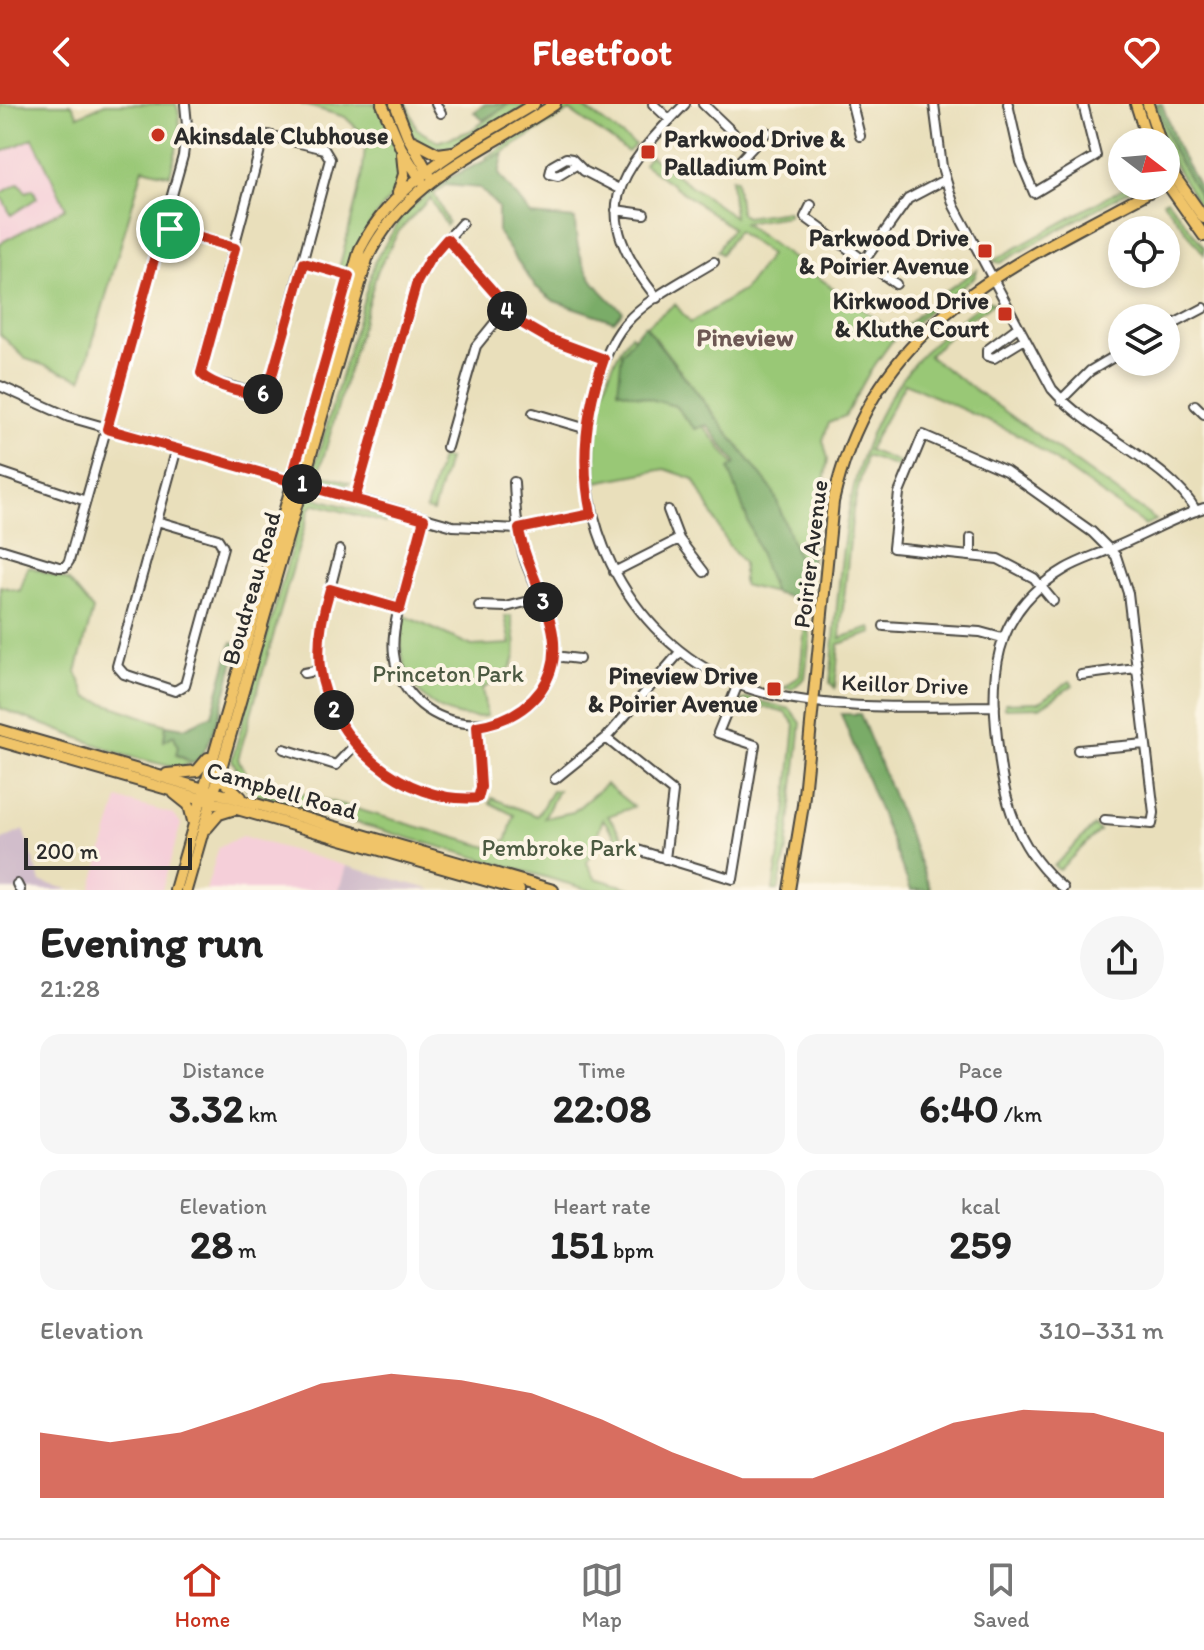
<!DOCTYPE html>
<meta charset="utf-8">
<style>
body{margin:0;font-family:Itim,sans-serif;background:#f6f6f6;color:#222;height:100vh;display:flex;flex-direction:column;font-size:30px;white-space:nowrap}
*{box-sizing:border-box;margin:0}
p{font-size:26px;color:#767676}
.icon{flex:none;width:44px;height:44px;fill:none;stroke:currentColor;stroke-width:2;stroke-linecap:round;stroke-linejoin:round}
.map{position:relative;height:786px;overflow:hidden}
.side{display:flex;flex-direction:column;background:#fff;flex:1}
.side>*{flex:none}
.needle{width:52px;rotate:106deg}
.tools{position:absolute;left:1108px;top:24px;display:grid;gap:16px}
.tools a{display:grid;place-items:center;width:72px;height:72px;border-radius:50%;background:#fff;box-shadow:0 4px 12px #0003;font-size:40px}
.scale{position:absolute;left:24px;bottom:20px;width:168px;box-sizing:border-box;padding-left:8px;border:4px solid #2b2b2b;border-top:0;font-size:22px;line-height:28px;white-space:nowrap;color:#2b2b2b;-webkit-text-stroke:6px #fcf5e5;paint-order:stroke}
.pin{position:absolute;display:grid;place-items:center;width:68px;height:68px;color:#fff;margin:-34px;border:4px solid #fff;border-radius:50%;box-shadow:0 2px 8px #0007}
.km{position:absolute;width:40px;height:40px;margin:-20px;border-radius:50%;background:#222;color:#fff;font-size:22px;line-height:40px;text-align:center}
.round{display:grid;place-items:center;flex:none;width:84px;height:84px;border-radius:42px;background:#f6f6f6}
.summary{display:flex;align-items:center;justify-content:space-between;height:136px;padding:0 40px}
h1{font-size:44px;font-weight:700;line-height:60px}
.stats{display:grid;grid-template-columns:repeat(3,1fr);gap:12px;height:136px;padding:8px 40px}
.stats div{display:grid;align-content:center;border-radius:20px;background:#f6f6f6;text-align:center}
.stats b{font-size:40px;font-weight:700}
.stats small{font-size:22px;font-weight:400}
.stats p{font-size:22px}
.chart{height:224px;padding:16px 40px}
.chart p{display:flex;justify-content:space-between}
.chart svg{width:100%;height:144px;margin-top:8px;fill:#c8321e;opacity:.7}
header{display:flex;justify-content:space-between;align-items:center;height:104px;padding:0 40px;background:#c8321e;color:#fff;font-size:36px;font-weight:700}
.tabs{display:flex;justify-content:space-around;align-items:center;height:112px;border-top:2px solid #e0e0e0;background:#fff;font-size:22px;color:#767676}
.tabs a{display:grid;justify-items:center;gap:4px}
.tabs .on{color:#c8321e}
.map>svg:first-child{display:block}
</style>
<header><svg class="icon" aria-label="back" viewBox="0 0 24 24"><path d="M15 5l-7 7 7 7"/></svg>Fleetfoot<svg class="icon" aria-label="heart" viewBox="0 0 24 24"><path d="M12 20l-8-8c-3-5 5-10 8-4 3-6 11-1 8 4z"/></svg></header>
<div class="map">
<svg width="1204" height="786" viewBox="0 0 1204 786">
<rect width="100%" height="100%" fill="#fcf5e5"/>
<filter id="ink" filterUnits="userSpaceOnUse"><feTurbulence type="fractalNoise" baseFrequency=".0125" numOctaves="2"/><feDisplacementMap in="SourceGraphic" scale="16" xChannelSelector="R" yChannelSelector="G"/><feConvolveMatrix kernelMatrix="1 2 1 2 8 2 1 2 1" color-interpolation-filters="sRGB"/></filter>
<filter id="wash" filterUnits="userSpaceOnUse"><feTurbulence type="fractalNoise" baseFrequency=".006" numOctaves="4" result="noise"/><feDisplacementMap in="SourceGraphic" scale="32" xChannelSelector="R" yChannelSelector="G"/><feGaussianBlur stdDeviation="1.8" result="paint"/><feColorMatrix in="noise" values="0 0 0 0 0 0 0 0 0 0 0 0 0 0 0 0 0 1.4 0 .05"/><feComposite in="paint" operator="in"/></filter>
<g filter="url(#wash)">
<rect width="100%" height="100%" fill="#e9dfbb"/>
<path fill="#f5cfd9" d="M 33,34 L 66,104 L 0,139 L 0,49 Z
M 118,695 L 173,710 L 181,720 L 162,786 L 91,786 Z
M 242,732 L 346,762 L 339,786 L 206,786 L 219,743 Z"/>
<path fill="#d1bdcb" d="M 23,726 L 41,778 L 71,786 L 0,786 L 0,737 Z
M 346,762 L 433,786 L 339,786 Z"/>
<path fill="#99c876" stroke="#627a50" stroke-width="2" d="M 0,0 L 72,0 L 78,12 L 105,0 L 176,0 C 185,22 175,49 170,71 L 143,64 L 82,275 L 26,255 L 0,230 L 0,139 L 66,104 L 33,34 L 0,49 Z
M 301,0 L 379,0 L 399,49 L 401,68 L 395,87 L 370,120 L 349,161 L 343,165 L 339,165 L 362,73 L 366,33 L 345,13 Z
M 398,0 L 407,0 L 417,25 L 438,38 L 470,27 L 509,0 L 529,0 C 499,18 447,65 414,33 C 406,26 402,10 398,0 Z
M 570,0 L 579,0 L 635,41 L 628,48 L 570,7 L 489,57 L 486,53 Z
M 1151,0 L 1157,0 L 1173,47 L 1204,99 L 1204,109 L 1169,52 Z
M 650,52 L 734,113 L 731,74 L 736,75 L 740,108 L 745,113 L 788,107 L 788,112 L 743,119 L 897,230 L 941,190 L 977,166 L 975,173 L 929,206 L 901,233 L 897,230 L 869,269 L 845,312 L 829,319 L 823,336 L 828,355 L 812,450 L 798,454 L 773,387 L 646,222 L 675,200 L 690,219 L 744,186 L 770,151 L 737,127 L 721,150 L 717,147 L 732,124 L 644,60 Z
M 442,77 L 445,81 L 434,90 L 448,118 L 446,121 L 430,94 L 398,128 L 377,168 L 320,365 L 324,371 L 350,379 L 343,382 L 317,375 L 313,369 L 375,157 L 403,111 Z
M 19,79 L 26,88 L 33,85 L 37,94 L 11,111 L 0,90 Z
M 1127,82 L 1137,82 L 1000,159 L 993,157 Z
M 1167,95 L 1204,143 L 1204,150 L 1163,97 Z
M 987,197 L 994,199 L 962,220 L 928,252 L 1156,416 L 1145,421 L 1021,332 L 905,279 L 868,346 L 899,358 L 897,363 L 866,352 L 853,406 L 840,534 L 871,524 L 873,529 L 839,540 L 835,584 L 830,579 C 846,421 838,293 987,197 Z
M 631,230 L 754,386 L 794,494 L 743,481 L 743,459 L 727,439 L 694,375 L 665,365 L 596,378 C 594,327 599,272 631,230 Z
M 441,354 L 448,355 L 433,408 L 426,406 Z
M 312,393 L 386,414 L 385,419 L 316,400 L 310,404 L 238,655 L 249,674 L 491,744 L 507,735 L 514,711 L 490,699 L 492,694 L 537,712 L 552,687 L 558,686 L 544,714 L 573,708 L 606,680 L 634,703 L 608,712 L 623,734 L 619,738 L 603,715 L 587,759 L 595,774 L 636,786 L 590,786 L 249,688 L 232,656 L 305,397 Z
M 28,462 L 69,477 L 93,506 L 76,568 L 87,593 L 166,621 L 164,635 L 174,631 L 178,643 L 176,651 L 193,659 L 177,664 L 124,651 L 0,604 L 0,482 L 20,487 Z
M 405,512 L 472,542 L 511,540 L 505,512 L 511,512 C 519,551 521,566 482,585 L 487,612 C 428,621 388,567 405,512 Z
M 805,520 L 810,532 L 805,574 L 792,585 L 784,584 L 800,571 Z
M 1070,577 L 1073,581 L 1040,603 L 1005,604 L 1005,599 L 1039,598 Z
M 748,594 L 790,605 L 801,619 L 787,746 L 778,786 L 773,786 L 786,709 L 795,621 L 786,609 L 740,597 Z
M 1094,722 L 1099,727 L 1059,766 L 1054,762 Z"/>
<path fill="#7aac67" stroke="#526c49" stroke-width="2" d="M 485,0 L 509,0 L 483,16 L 474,8 Z
M 1157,0 L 1162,0 L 1179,47 L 1204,91 L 1204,99 L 1173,47 Z
M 504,48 L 499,70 L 531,111 L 575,115 C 575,155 591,182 623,207 L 614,217 L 554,197 L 535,182 L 498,129 L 498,103 L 480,84 L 445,81 L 442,77 Z
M 644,221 L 773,387 L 798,454 L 812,450 L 805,520 L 794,494 L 774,489 L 729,365 L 736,359 L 707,321 L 695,325 L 675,302 L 618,286 L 622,249 Z
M 232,538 L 238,540 C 231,565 215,648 193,659 L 176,650 L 178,643 L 174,631 L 164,637 L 166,621 L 184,624 L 212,611 Z
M 841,610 L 860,610 L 931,786 L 911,786 Z"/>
</g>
<g filter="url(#ink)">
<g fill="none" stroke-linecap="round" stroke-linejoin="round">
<g stroke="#484641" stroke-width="12">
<path id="minor" d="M 436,0 L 441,9
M 653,0 L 670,16
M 703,0 L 749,44
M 852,0 L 860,32
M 934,0 L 942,63 L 954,102 L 1052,285 C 1091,330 1170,359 1196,407
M 1008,0 L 1021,58 L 1034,89 L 1096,52 L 1083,0
M 268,31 L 324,45 L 330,55 L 269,282 L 265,290 L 259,290 L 207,276 L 201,266 L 262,38 Z
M 576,61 L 558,72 L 550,70 L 552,62 L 566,54 L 572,55 L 584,67 L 619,85
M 734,63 L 767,28
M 811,101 L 805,113 L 896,180
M 616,106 L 644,110
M 163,123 L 235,144
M 447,135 L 521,219 L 547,234 L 604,255
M 864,157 L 908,95 L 944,76
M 714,158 C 685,176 647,194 625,220 C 609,239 602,263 595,286 C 562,402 623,534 737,580 C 807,608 918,603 995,602
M 304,159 L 349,172
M 657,194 C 587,107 615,72 685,0
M 1018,223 L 987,246 L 987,252 L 994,254 L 1025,235
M 1166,224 L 1204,204
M 0,282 L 69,313 L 453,422 L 519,425 L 591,410
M 1061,296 L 1090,267 L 1122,248
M 1195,301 L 1204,310
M 533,309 L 587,325
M 447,343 L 476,242 L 506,205
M 0,368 L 86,397
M 355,395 L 417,178 L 429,156 L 462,119
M 668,406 L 679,435 L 704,468
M 424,415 C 417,454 389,514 394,550 C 405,640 540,644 554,554 C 560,517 536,489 525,456 C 517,432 515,403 514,378
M 157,417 L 218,435 L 223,443 L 185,581 L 175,587 L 124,570 L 117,562 L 177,344
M 971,434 L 971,450
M 0,445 L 59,463 L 65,463 L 69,457 L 183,52 L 187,21 L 185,0
M 614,468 L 679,435
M 330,485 L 340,446
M 1053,497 L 1034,474 L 998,455 L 893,444 L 899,389 L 923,331 L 1006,367 L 1092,428 L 1116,452 L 1128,489 L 1154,709 L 1152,720 L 1105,716
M 479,502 L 506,503 L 541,494
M 400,505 L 330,485 C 322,511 317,537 320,564 C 329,635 405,702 478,694 L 481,683 L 477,622
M 884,522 L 980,528 L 1002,534
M 554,552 L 579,555
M 304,569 L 320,566
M 1081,571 L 1136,564
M 606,634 L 673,688 L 665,755
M 284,645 L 336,661 L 355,641
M 1078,646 L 1145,640
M 555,675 L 606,634 L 680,548
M 631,744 L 733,775 L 755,641 L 718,629 L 738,580
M 17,780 L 20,786
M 1063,784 C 1021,749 1005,704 999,651 C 989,574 990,509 1065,465 C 1080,456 1098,451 1115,443 C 1144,431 1173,414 1204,404"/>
</g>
<g stroke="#484641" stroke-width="14">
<path id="major" d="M 382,0 L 401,44 L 421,76
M 395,0 L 408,33 L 429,70
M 1136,0 L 1148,38
M 1148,0 L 1160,38
M 413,37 L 438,50 L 453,48
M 1166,53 L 1175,73 L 1204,114
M 1166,78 L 1204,132
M 398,89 L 404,70 L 402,50
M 0,626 L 553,786
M 0,637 L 519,786
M 222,664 L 225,678 L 241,693
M 167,670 L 197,667 L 208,654
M 174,689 L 189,701 L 193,717
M 207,724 L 219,710 L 235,705
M 175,786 L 360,145 C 396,74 468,40 534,0
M 186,786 L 367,155 C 406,74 484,48 555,0
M 789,786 L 803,701 L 833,398 C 874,215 1010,163 1160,82"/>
</g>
<use href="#minor" stroke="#fff" stroke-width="8"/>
<use href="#major" stroke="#f0c469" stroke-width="10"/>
</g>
</g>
<g fill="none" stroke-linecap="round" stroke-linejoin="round" filter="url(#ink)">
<g stroke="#fff" stroke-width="16">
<path id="route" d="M 170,125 L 163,123 L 107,325 L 424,415 L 400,505 L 330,485 C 322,511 317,537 320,564 C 329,636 405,701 478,694 L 481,683 L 477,622 C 503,618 525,608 541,586 C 578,534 527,478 519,425 L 591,410 C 580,358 586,305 604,255 L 547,234 L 521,219 L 447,135 L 429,156 L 417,178 L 355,395 L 291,377 L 349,172 L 304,159 L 268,286 C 256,295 209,281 201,269 L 235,144 L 170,125"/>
</g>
<use href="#route" stroke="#c8321e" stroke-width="10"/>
</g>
<g fill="#c8321e" stroke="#fcf5e5" stroke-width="3">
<circle cx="158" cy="31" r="8"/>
<rect x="640" y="40" width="16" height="16" rx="4"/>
<rect x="977" y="139" width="16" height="16" rx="4"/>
<rect x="997" y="202" width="16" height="16" rx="4"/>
<rect x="766" y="577" width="16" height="16" rx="4"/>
</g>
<g text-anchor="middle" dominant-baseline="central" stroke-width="8" stroke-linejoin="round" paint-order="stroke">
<g font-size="24" font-weight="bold" fill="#2b2b2b" stroke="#fcf5e5" text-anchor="end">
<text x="174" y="31" text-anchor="start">Akinsdale Clubhouse</text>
<text x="664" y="34" text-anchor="start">Parkwood Drive &amp;<tspan x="664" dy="28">Palladium Point</tspan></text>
<text x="969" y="133">Parkwood Drive<tspan x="969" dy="28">&amp; Poirier Avenue</tspan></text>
<text x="989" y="196">Kirkwood Drive<tspan x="989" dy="28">&amp; Kluthe Court</tspan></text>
<text x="758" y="571">Pineview Drive<tspan x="758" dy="28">&amp; Poirier Avenue</tspan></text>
</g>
<g font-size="24" fill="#2b2b2b" stroke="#fcf5e5">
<text transform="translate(810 450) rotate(-83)">Poirier Avenue</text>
<text transform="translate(251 484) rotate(-74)">Boudreau Road</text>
<text transform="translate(905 580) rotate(2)">Keillor Drive</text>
<text transform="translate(282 686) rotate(16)">Campbell Road</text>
</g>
<g font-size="24" fill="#4c5a42" stroke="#fcf5e5">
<text x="448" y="569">Princeton Park</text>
<text x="559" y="743">Pembroke Park</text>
</g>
<g font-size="26" font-weight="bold" fill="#6e5854" stroke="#fcf5e5">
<text x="745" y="233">Pineview</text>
</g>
</g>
</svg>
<div class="tools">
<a><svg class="needle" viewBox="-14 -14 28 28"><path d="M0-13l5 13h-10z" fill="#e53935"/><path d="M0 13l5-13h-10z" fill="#767676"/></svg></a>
<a><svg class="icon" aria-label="locate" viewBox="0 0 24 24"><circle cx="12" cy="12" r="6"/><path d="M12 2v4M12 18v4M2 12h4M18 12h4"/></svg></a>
<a><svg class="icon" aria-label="layers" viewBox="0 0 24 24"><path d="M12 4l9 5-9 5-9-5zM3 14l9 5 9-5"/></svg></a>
</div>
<div class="scale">200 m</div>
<div class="pin" style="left:170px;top:125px;background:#1e9e55"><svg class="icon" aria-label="arrive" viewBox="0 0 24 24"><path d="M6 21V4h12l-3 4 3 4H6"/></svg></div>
<b class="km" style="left:302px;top:380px">1</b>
<b class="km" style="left:334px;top:606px">2</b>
<b class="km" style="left:543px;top:498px">3</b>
<b class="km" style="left:507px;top:207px">4</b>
<b class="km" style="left:263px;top:290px">6</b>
</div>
<section class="side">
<div class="summary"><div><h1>Evening run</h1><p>21:28</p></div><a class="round"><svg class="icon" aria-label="share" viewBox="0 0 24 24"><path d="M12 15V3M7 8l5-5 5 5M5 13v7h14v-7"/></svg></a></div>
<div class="stats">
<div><p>Distance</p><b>3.32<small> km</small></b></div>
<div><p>Time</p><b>22:08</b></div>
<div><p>Pace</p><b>6:40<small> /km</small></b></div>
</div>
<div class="stats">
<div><p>Elevation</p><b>28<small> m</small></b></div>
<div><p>Heart rate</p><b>151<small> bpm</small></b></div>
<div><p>kcal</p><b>259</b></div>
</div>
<div class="chart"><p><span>Elevation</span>310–331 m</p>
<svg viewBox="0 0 160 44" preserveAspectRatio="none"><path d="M0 44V24L10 27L20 24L30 17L40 9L50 6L60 8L70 12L80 20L90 30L100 38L110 38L120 30L130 21L140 17L150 18L160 24V44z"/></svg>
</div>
</section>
<nav class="tabs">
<a class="on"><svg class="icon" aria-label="home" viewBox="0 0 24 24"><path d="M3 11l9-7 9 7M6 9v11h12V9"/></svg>Home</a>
<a><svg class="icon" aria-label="map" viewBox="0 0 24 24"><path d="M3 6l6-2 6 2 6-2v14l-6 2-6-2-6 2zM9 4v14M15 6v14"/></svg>Map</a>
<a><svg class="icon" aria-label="saved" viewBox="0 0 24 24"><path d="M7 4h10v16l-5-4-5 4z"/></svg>Saved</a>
</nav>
